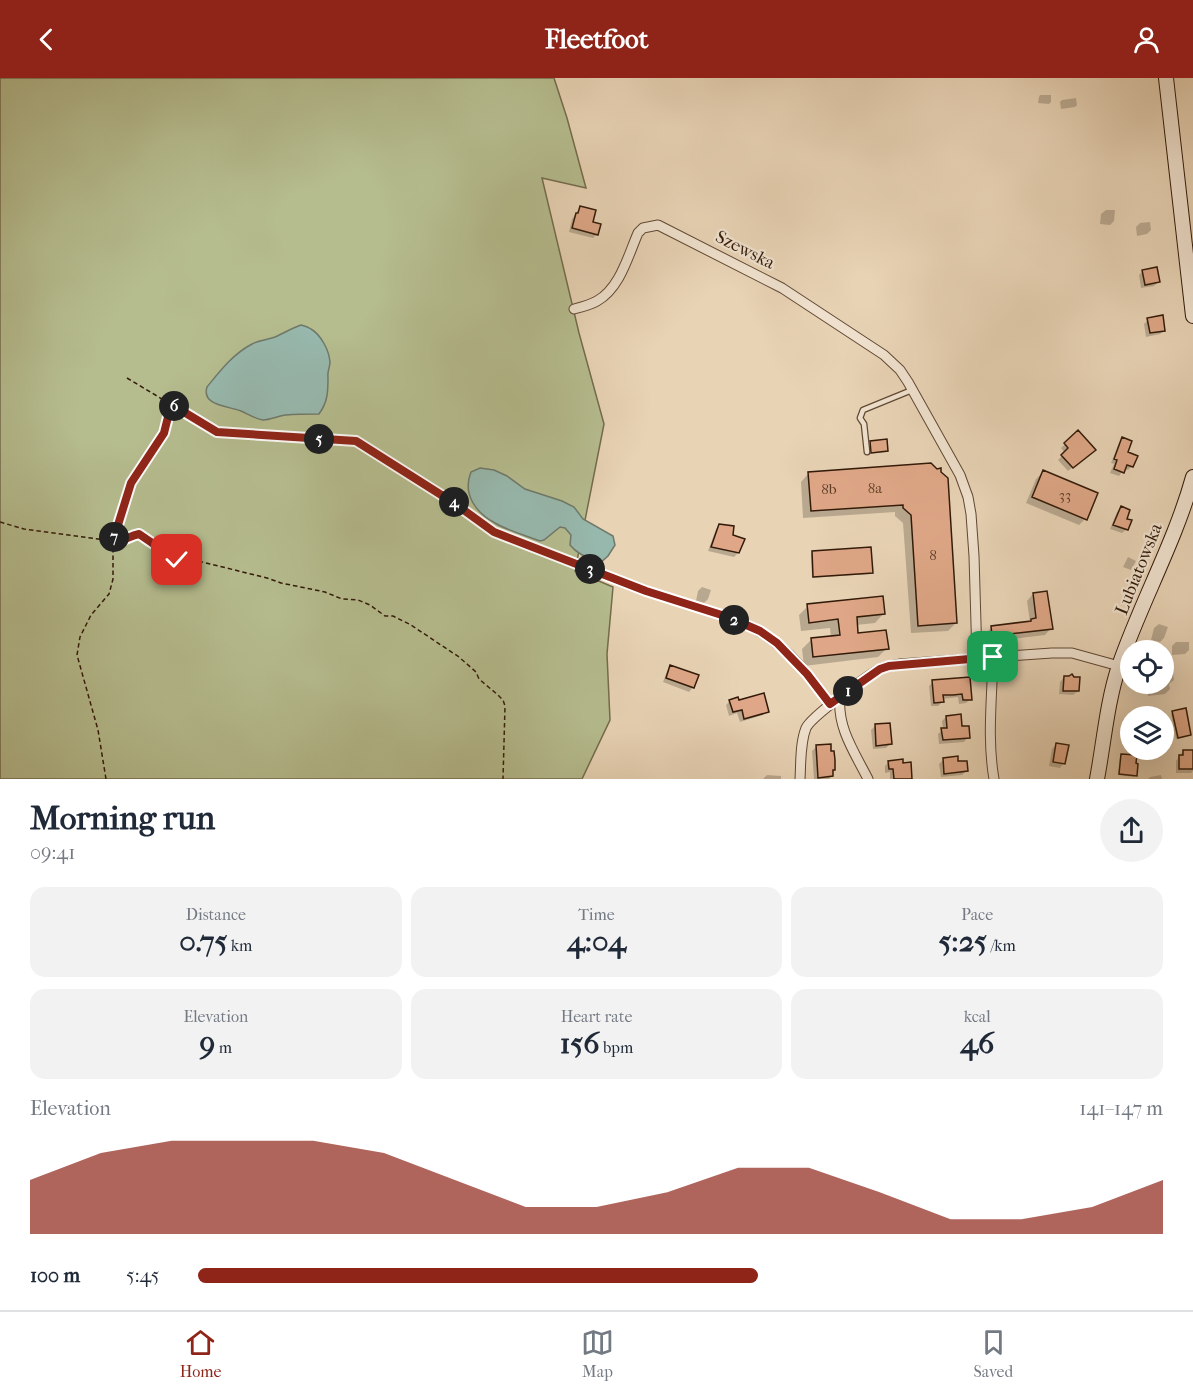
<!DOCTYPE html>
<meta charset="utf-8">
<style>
body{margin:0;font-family:"IM FELL French Canon",serif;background:#f2f2f3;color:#1f2937;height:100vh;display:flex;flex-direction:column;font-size:22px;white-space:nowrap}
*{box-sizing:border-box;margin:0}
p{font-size:20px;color:#747a83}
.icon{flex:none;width:33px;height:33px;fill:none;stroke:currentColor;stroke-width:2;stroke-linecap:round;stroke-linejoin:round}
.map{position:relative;height:701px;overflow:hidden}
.sheet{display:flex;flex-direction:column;background:#fff;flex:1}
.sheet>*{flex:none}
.tools{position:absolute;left:1120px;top:562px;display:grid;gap:12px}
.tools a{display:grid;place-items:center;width:54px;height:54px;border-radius:50%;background:#fff;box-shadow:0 6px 24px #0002;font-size:30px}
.pin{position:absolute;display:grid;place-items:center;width:51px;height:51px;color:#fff;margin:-26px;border-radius:12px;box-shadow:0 3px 9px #0006}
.km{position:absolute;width:30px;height:30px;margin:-15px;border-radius:50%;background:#222;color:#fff;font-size:16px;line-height:30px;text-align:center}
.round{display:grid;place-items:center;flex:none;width:63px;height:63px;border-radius:32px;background:#f2f2f3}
.summary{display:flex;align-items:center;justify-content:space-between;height:102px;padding:0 30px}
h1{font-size:33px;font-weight:700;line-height:45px}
.stats{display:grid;grid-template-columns:repeat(3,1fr);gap:9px;height:102px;padding:6px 30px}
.stats div{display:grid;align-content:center;border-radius:15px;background:#f2f2f3;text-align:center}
.stats b{font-size:30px;font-weight:700}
.stats small{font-size:16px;font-weight:400}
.stats p{font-size:16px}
.chart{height:168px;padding:12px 30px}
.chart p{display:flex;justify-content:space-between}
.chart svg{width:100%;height:108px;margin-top:6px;fill:#8f2418;opacity:.7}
ul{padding:0 30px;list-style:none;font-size:20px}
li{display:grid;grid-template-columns:96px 72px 1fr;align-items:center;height:45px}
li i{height:15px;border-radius:8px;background:#8f2418}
header{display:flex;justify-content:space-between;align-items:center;height:78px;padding:0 30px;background:#8f2418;color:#fff;font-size:27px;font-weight:700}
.dock{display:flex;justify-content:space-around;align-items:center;height:84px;border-top:2px solid #e0e1e3;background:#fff;font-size:16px;color:#747a83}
.dock a{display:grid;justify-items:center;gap:3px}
.dock .selected{color:#8f2418}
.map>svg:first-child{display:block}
</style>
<header><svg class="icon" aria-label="back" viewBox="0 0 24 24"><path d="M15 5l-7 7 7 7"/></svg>Fleetfoot<svg class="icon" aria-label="person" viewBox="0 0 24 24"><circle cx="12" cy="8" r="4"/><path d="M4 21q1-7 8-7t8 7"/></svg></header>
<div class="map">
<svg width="1193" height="701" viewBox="0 0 1193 701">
<rect width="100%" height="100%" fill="#e8d3b5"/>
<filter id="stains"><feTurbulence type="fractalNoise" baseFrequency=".00333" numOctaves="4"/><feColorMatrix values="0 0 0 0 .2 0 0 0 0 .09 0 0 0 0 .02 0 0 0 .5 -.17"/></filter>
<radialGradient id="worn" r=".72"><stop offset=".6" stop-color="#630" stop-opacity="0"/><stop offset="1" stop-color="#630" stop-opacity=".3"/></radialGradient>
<path fill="#b5bc8e" stroke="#746b4c" stroke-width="1.5" d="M 0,0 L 554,0 L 567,40 L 586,110 L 542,100 L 579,255 L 604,346 L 575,493 L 613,509 L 607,576 L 610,642 L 582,701 L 0,701 Z"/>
<path fill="#97b8ad" stroke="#6f796b" stroke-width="1.5" d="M 301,247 C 305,248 308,249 311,251 C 321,257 329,272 330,284 C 330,289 327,294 328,299 C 328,313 328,324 319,336 C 308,336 297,336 286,337 C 278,338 270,342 263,342 C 255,341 248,336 241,333 C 229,328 201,328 207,309 C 220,293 233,276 252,266 C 259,262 267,262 275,259 C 284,255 292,250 301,247 Z
M 480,390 L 494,392 L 507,398 L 525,411 L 562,423 L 574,429 L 583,441 L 613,458 L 615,467 L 608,478 L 600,485 C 589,480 578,477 570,467 L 571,457 L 565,450 L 560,449 L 544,462 L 540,463 C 525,457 508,453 495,445 C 476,435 462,416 471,394 Z"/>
<path fill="#0003" d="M 1040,17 L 1051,17 L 1051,24 L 1049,26 L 1038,25 L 1039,19 Z
M 1076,20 L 1077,27 L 1075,29 L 1061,31 L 1060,24 L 1062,22 Z
M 580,130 L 597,156 L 593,160 L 569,154 L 572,141 Z
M 1106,132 L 1115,132 L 1114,143 L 1110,147 L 1100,146 L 1101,136 Z
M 1150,144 L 1151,152 L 1147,156 L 1137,158 L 1136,149 L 1140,145 Z
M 1143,193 L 1158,204 L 1154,208 L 1141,210 L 1139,197 Z
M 1148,242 L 1164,252 L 1160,256 L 1146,259 L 1144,246 Z
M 1078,355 L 1089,376 L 1068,393 L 1058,382 L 1065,375 L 1061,370 Z
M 1123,361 L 1126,375 L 1132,388 L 1128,392 L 1124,391 L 1119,398 L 1110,395 L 1114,386 L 1111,385 L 1119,365 Z
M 871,364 L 887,373 L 885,374 L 870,376 L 869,366 Z
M 930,387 L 956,545 L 948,553 L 911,555 L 903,445 L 895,438 L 895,434 L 803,440 L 801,404 L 809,395 Z
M 1043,394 L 1085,441 L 1079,447 L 1026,425 L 1036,401 Z
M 1121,430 L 1127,451 L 1122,455 L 1110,451 L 1117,434 Z
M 720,447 L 731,458 L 738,475 L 734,479 L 708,473 L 716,451 Z
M 812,475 L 871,495 L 870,496 L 812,500 L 811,476 Z
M 1128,479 L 1136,483 L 1131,492 L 1123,489 Z
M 702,509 L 711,512 L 708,521 L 704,525 L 696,523 L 698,513 Z
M 1033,516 L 1051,550 L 1045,557 L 986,564 L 985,556 L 991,550 L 1030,544 L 1027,523 Z
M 808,528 L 884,535 L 875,545 L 856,547 L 857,557 L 887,570 L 878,579 L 804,588 L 802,571 L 811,562 L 831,560 L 830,550 L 801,553 L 799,537 Z
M 1159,546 L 1168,549 L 1164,560 L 1160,564 L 1151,562 L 1154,550 Z
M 1176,564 L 1189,564 L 1189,572 L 1185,576 L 1172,577 L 1172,568 Z
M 671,589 L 693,609 L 689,614 L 663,604 L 667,593 Z
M 1173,595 L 1174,602 L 1169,606 L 1170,611 L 1165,616 L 1148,618 L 1147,606 L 1164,606 L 1164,596 Z
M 1064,599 L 1078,613 L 1073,617 L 1059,616 L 1060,604 Z
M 969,601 L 971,621 L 966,625 L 959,626 L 958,619 L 942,621 L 942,624 L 938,628 L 931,628 L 929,608 L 933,604 Z
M 730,623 L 738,624 L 767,633 L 763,637 L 740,644 L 737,635 L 729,638 L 726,627 Z
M 1173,635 L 1190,657 L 1188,658 L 1176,661 L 1171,636 Z
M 946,639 L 961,650 L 968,659 L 964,664 L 939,666 L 938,656 L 943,651 L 942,643 Z
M 1130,641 L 1131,642 L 1131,660 L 1123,659 L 1125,646 Z
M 875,648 L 890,666 L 886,670 L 873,671 L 871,652 Z
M 1056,667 L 1064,685 L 1060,690 L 1049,688 L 1052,671 Z
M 816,669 L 834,691 L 831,694 L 832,698 L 829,701 L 814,701 L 812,673 Z
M 1183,673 L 1193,673 L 1193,693 L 1191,695 L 1176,695 L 1176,683 Z
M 1122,677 L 1135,697 L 1134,699 L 1118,697 L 1120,679 Z
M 944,681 L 957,685 L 966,693 L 962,697 L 941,699 L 939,686 Z
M 889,684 L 909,686 L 911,701 L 890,701 L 890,694 L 885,695 L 885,688 Z
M 767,697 L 781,698 L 781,701 L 763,701 Z
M 1161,697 L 1162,701 L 1148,701 L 1150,699 Z"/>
<path fill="#dfa787" stroke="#321a09" stroke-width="1.5" d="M 580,128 L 596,132 L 593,144 L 601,146 L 598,157 L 572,150 L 576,135 L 578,135 Z
M 1157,189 L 1160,204 L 1145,207 L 1142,192 Z
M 1163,237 L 1165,253 L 1150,255 L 1147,240 Z
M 1078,352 L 1096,372 L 1073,390 L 1061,377 L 1068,370 L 1064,365 Z
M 1122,359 L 1132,363 L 1128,374 L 1138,378 L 1133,389 L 1127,387 L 1124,395 L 1114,391 L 1117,382 L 1114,381 Z
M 887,361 L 888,373 L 871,375 L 870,363 Z
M 931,385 L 937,391 L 941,390 L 941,394 L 948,400 L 957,545 L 918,548 L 911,437 L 903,430 L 903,427 L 811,433 L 808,394 Z
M 1043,392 L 1098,415 L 1087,442 L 1032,419 Z
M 1121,428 L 1130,432 L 1127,441 L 1132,442 L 1128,452 L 1113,447 Z
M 719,446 L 734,448 L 733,457 L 745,461 L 739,475 L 711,469 Z
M 871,469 L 873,495 L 813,499 L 812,473 Z
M 1047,513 L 1053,551 L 992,558 L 991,548 L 1031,543 L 1031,541 L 1036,540 L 1033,515 Z
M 883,518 L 885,536 L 857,539 L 858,555 L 886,552 L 889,571 L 813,579 L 811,560 L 840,557 L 838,541 L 809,545 L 807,526 Z
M 670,587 L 699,597 L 694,610 L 666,600 Z
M 1072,596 L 1074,599 L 1080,599 L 1079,613 L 1063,613 L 1064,598 L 1069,598 Z
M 970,599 L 972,622 L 963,622 L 962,616 L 953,617 L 943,617 L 944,624 L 934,625 L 932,602 Z
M 764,615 L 769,634 L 744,641 L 742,632 L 733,634 L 729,622 L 738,619 L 739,622 Z
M 1186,630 L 1191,657 L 1178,660 L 1172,633 Z
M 961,636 L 962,648 L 969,648 L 970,660 L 943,662 L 941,650 L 947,650 L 946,638 Z
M 890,645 L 892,666 L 876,668 L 875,646 Z
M 1056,665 L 1069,667 L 1065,686 L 1053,684 Z
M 831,666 L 831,673 L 834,673 L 835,682 L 835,692 L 833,692 L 833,698 L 818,700 L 816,667 Z
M 1183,672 L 1193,672 L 1193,691 L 1179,691 L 1179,677 L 1183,677 Z
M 1121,676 L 1137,677 L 1136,685 L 1138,686 L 1137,698 L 1119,696 Z
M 958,678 L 958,683 L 967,683 L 968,693 L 944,696 L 943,680 Z
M 903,681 L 903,685 L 911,684 L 912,701 L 894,701 L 893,691 L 889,691 L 888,683 Z"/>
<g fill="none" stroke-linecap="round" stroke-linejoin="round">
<g stroke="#604834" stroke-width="7">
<path id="lane" d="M 867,374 L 864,346 L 860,340 L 863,332 L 912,312"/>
</g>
<g stroke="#604834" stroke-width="11">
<path id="street" d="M 574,231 C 582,229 590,227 597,223 C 620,210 628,178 638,155 L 643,150 L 658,147 L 782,210 L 884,277 L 900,292 L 908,304 L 960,397 L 968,419 L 971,436 L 974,478 L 977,580
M 728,539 C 739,544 752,548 762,555 C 790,572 811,600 830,626
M 993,579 C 992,620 987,661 994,701
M 840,619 C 837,650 855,675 868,701
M 800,701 C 801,685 800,665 806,650 C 811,639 869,596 882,590 C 887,588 894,587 900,586 L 1052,575 L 1072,575 L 1119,588"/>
</g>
<g stroke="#321a09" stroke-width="16">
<path id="secondary" d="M 1166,0 L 1193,238
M 1097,701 C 1104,664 1107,624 1119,588 C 1141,524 1175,464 1193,399"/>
</g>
<path stroke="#321a09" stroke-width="1.5" stroke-dasharray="4.5 3" stroke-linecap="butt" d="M 127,300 L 217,354 L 356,363 L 455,425 L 494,454 L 646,513 L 717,536
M 0,444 L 24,451 L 113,463 C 125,464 128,458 139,456 L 177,481 L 182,479 L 267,500 L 281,505 L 325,514 L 342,521 L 358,522 L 370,527 L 385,538 L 393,538 L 411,547 L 459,579 L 476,594 L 479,601 L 498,617 L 503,622 L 505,628 L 503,701
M 106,701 L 98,652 L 77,577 L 80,559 L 91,537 L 109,516 L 113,501 L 113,463 L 131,405 L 164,355 L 168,339 L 169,326"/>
<use href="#lane" stroke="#f0e2cf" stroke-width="4.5"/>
<use href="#street" stroke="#f0e2cf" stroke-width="9"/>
<use href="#secondary" stroke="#f0e2cf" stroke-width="14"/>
</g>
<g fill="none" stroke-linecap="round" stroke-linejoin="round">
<g stroke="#fff" stroke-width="12">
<path id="route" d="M 177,482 L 139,456 C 128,458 125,464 113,463 L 131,405 L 164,355 L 168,339 L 169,325 L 217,354 L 356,363 L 454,425 L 494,454 L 646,513 L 728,539 L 760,553 L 777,565 L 807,596 L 830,626 L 880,591 L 889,588 L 993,579"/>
</g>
<use href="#route" stroke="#8f2418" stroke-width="8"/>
</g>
<g text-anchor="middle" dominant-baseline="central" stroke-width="4.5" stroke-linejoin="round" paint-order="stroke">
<g font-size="15" fill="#5d3d28">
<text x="875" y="410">8a</text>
<text x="829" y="411">8b</text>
<text x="1065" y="417">33</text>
<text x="933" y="477">8</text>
</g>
<g font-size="18" fill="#321a09" stroke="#f0e2cf">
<text transform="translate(745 172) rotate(27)">Szewska</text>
<text transform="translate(1139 491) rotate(-68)">Lubiatowska</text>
</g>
</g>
<rect width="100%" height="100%" filter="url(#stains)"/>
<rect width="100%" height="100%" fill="url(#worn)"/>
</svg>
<div class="tools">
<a><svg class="icon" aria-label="locate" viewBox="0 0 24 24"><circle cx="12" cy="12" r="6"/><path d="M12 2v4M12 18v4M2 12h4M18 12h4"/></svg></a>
<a><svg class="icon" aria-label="layers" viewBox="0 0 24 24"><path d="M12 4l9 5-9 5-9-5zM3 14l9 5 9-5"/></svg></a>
</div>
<div class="pin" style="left:993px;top:579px;background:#1e9e55"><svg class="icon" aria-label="arrive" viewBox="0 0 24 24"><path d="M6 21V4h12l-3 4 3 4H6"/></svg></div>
<div class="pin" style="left:177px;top:482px;background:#d93025"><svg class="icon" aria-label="check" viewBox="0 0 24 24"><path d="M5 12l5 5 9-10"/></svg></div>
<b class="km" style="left:848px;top:613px">1</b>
<b class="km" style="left:734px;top:542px">2</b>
<b class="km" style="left:590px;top:491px">3</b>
<b class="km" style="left:454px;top:424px">4</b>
<b class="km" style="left:319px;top:361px">5</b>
<b class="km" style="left:174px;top:328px">6</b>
<b class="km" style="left:114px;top:459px">7</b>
</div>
<section class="sheet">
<div class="summary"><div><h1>Morning run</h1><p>09:41</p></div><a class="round"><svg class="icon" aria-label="share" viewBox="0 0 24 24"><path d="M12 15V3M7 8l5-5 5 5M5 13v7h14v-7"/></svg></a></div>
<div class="stats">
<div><p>Distance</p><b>0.75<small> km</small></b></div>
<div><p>Time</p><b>4:04</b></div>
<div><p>Pace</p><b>5:25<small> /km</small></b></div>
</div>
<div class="stats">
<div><p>Elevation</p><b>9<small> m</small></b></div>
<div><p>Heart rate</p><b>156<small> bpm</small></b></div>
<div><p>kcal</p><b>46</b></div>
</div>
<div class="chart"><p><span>Elevation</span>141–147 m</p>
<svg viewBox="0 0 160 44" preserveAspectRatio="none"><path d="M0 44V22L10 11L20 6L30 6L40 6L50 11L60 22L70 33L80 33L90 27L100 17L110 17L120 27L130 38L140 38L150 33L160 22V44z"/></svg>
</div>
<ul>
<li><b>100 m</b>5:45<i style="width:58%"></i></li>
</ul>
</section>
<nav class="dock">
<a class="selected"><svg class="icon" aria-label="home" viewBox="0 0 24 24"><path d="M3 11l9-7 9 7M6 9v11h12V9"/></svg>Home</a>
<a><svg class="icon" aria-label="map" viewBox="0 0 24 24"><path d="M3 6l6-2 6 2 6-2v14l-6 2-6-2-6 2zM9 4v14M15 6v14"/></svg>Map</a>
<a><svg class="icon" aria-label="saved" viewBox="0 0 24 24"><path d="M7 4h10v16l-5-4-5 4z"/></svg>Saved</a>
</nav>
